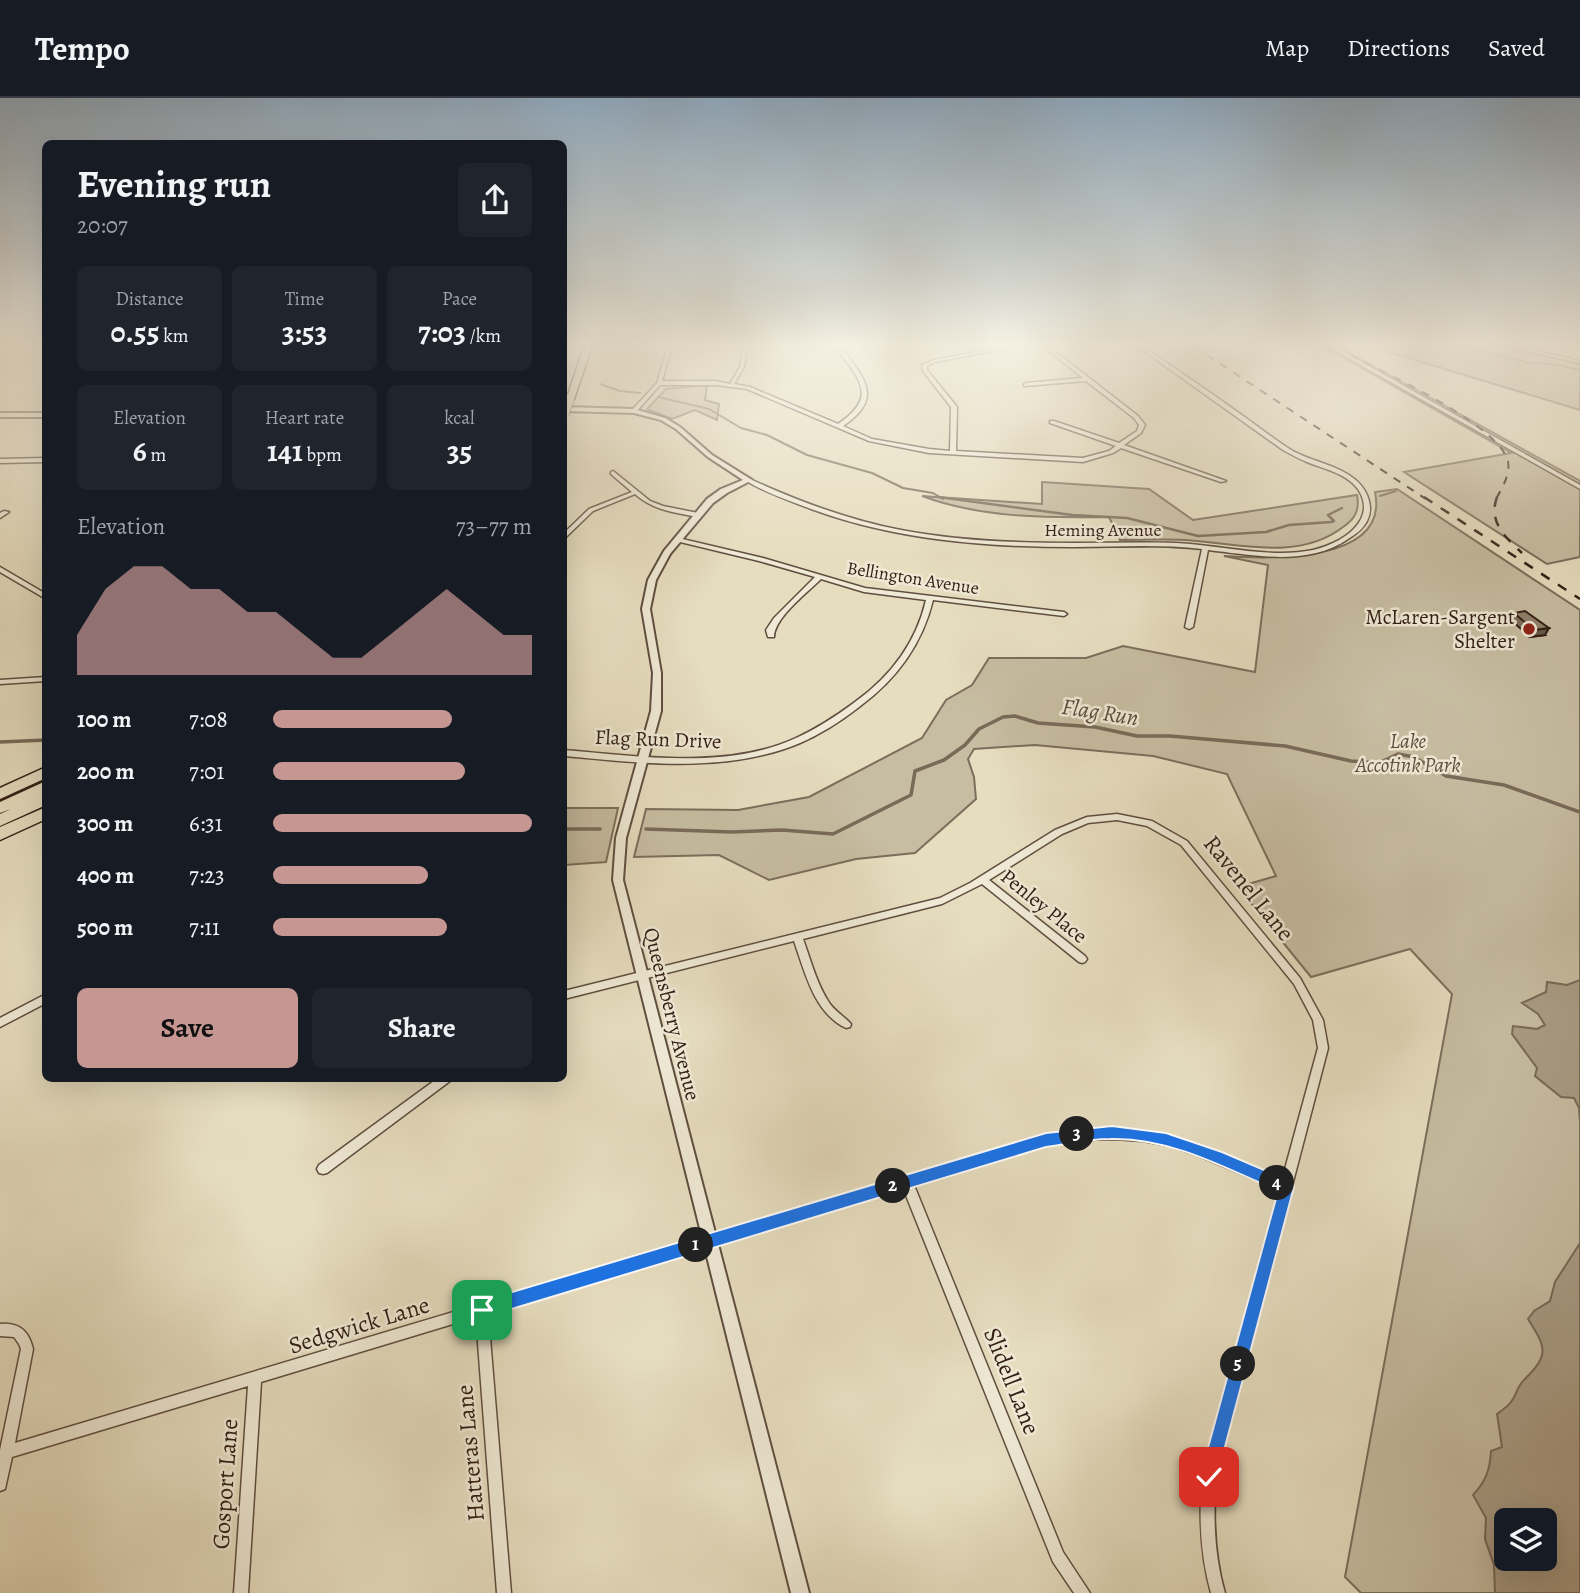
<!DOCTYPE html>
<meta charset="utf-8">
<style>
body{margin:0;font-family:Alegreya,serif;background:#20242c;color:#f1f3f6;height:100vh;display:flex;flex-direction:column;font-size:26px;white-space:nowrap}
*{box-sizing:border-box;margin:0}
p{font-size:23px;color:#9ea1a6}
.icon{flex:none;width:38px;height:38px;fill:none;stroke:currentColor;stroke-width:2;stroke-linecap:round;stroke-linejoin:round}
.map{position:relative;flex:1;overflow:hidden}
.drawer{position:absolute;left:42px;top:42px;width:525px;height:942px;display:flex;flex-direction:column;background:#171b24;border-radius:10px;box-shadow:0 7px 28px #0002}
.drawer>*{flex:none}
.fabs{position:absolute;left:1494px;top:1410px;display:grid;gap:14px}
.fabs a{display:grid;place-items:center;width:63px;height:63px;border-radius:10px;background:#171b24;box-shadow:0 7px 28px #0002;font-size:35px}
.pin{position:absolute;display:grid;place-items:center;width:60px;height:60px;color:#fff;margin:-30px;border-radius:14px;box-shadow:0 4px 10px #0006}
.km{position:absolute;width:35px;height:35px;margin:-18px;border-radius:50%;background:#222;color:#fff;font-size:19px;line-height:35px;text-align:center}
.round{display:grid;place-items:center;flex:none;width:74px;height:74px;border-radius:10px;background:#20242c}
.overview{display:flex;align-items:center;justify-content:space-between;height:119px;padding:0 35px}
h1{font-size:38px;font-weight:600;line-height:52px}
.figures{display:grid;grid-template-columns:repeat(3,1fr);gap:10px;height:119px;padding:7px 35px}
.figures div{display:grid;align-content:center;border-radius:10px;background:#20242c;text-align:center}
.figures b{font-size:30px;font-weight:600}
.figures small{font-size:19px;font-weight:400}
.figures p{font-size:19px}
.chart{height:196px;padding:14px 35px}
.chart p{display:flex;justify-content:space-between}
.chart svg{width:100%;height:126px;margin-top:7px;fill:#c59692;opacity:.7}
.button{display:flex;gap:14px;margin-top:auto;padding:14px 35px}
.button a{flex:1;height:80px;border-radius:10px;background:#c59692;color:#111;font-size:28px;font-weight:600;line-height:80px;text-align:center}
.button a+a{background:#20242c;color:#f1f3f6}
ul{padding:0 35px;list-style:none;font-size:23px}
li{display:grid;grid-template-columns:112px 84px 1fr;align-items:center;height:52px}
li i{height:18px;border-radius:9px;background:#c59692}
header{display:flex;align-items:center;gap:42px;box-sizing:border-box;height:98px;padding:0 35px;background:#171b24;border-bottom:2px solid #363941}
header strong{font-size:33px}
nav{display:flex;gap:38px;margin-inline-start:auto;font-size:24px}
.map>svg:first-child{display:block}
</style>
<header>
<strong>Tempo</strong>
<nav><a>Map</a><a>Directions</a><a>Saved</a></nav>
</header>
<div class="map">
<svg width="1580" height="1495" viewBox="0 0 1580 1495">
<rect width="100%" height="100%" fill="#e6ddbf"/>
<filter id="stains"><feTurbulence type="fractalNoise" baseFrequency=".00286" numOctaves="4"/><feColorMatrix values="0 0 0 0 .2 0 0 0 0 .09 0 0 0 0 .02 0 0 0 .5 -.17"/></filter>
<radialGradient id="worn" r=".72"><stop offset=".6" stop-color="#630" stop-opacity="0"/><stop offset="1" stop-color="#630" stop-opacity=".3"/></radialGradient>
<path fill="#c7bda2" stroke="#7c6e5c" stroke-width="2" fill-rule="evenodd" d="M 1323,248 L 1337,248 L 1580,383 L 1580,459 L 1547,466 L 1404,374 L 1511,355 Z
M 1369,248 L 1500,248 L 1580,266 L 1580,312 Z
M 707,287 L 705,302 L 719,306 L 717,322 L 695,312 L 672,321 L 647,311 L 666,291 Z
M 1042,384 L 1149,391 L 1193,422 L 1357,397 C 1360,412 1355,421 1343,429 C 1298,464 1236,445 1185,442 C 1163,441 1141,442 1120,442 L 1109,419 C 1047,420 981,420 922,398 L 1042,406 Z
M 1397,391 L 1580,512 L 1580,1495 L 1361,1495 L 1345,1479 L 1452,896 L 1410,851 L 1311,879 L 1238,789 L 1276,778 L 1227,676 L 1153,658 L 1035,647 L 974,651 L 968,661 L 974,679 L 976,701 L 915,755 L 856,761 L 769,782 L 719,757 L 634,759 L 646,711 L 738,712 L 809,699 L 922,640 L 946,602 L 972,587 L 989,560 L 1086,560 L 1123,548 L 1255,574 L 1268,467 L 1224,458 C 1268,461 1390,466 1375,394 ZM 1507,1423 L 1545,1423 L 1545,1461 L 1507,1461 Z
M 564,710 L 618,710 L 606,764 L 564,767 Z"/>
<path fill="#a99c85" stroke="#796a58" stroke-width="2" fill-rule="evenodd" d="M 1580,882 L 1580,1024 L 1579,1010 L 1574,1000 L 1561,999 L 1535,978 L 1537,970 L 1512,936 L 1513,928 L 1537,931 L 1545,927 L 1538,916 L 1522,905 L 1546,894 L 1547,884 L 1567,887 Z
M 1580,1145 L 1580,1495 L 1495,1495 L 1494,1467 L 1485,1441 L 1486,1420 L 1473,1397 C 1486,1383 1490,1372 1491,1353 L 1502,1349 L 1497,1316 C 1501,1313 1507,1309 1510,1305 C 1516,1299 1517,1288 1524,1282 C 1549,1257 1547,1251 1528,1221 L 1534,1213 L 1550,1203 L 1555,1184 ZM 1507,1423 L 1545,1423 L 1545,1461 L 1507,1461 Z"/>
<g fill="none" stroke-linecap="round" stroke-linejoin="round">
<path stroke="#796a58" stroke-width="2" d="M 1461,248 L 1529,265 L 1554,266 L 1580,272
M 600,286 L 620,293 L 640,295
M 658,299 L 709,311 L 741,330 L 767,337 L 807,357 L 872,375 L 903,390 L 933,395 L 943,401
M 1380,398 L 1396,393"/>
<path stroke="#796a58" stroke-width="2.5" d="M 938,399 L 1072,417 L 1127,420 L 1198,438 L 1266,434 L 1289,427 L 1331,424 L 1334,423 L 1328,417 L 1342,410"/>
<path stroke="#796a58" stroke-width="3.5" d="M 0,644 L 46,642
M 564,731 L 600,731
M 646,731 L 732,734 L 782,732 L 833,736 L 911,697 L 915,673 L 944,662 L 965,647 L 979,631 L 1003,619 L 1015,618 L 1038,625 L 1095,629 L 1137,638 L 1170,638 L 1285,648 L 1351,663 L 1379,665 L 1398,656 L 1414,659 L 1446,678 L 1504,687 L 1580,714"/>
<g stroke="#5f4e40" stroke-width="3">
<path id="minor" d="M 668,248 L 672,248 L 662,283 L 716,283 L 730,286 L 740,269 L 743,248 L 747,248 L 744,269 L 734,286 L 750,289 L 838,326 C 880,298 858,280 835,248 L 840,248 C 864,280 885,300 843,328 L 872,341 L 929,351 L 950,353 L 951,309 L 923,273 L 922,267 L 934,262 L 1007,248 L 1018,248 L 935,264 L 927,268 L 927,272 L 957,309 L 956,353 L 1083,360 L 1109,353 L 1116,348 L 1050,325 L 1050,323 L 1054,323 L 1119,345 L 1137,333 L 1139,327 L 1134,320 L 1086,283 L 1024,288 L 1024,286 L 1026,285 L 1083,280 L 1043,248 L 1048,248 L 1138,318 L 1145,327 L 1141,335 L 1124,347 L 1226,383 L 1221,384 L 1121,350 L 1113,355 L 1083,364 L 929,355 L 869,343 L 747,291 L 716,287 L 660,287 L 636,314 L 632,314 L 632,312 L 657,285 Z
M 1137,248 L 1142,248 C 1176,271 1210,294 1243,318 C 1259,329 1275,342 1291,352 C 1312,364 1340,367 1358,384 C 1368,394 1374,410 1367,423 C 1363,431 1356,436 1348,441 C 1308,469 1253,457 1208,452 L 1193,529 L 1189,531 L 1185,529 L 1202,451 C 1159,446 1116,449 1073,449 C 985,449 897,442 814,412 C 791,403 765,395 745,382 L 750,381 C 798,403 848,422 901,432 C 958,443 1017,445 1075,445 C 1109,445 1143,444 1176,445 C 1221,447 1269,461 1313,452 C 1340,446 1379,423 1358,391 C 1346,375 1324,371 1307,364 C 1299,361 1291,356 1283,352 Z
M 1327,248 L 1333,248 L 1580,387 L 1580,391 Z
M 1506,248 L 1515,248 L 1580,263 L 1580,265 Z
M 46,360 L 46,364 L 0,365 L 0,361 Z
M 613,373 L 650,403 L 663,408 L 698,415 L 701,417 L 698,419 C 673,414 655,413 635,396 L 593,413 L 566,439 L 564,440 L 564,435 L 589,411 L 632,394 L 611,376 L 611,374 Z
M 4,413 L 9,414 L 0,420 L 0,415 Z
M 678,440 L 763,460 L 865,490 L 1064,514 L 1067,516 L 1064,518 L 933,502 C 922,547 896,582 859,609 C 841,623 821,636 800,645 C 727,676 641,665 564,658 L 564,652 C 638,658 727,672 796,640 C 818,630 836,618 855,604 C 891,578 916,545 926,502 L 864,494 L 821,481 C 807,495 774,520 774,539 L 768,539 L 766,532 L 774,520 L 815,479 L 759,463 L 676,443 L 675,442 Z
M 0,469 L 46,496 L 46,501 L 0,474 Z
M 46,579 L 46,583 L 0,586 L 0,582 Z
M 1117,716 L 1152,723 L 1187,743 L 1300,880 L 1323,922 L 1328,950 L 1216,1379 C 1213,1419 1214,1457 1225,1495 L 1211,1495 C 1200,1456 1199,1419 1202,1379 L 1280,1092 L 1197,1057 L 1170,1048 L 1143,1043 L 1114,1041 L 1082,1042 L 1046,1047 L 914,1087 L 1063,1454 L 1090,1495 L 1074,1495 L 1053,1464 L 903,1090 L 488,1215 L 511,1495 L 497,1495 L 476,1219 L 261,1284 L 248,1495 L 234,1495 L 248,1288 L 12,1359 L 5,1391 L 0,1393 L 0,1352 L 21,1251 L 19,1246 L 14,1239 L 0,1238 L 0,1226 C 19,1224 29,1233 33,1251 L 15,1345 L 1046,1037 C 1069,1034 1093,1030 1117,1031 C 1176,1034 1229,1058 1282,1082 L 1318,950 L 1313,922 L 1294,886 L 1181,747 L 1147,728 L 1117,722 L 1088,725 L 1062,736 L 989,782 L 1085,858 L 1087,861 L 1085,864 L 1082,865 L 1079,864 L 982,786 L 942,806 L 803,841 C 811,863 817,887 830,906 C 836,914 845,919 851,926 L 850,929 L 846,930 C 814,915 805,874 794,843 L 564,901 L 564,893 L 940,800 L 970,785 L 1055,732 L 1087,719 Z
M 46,896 L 46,905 L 0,929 L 0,920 Z
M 438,980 L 451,980 L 450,983 L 327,1075 L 323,1076 L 319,1075 L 317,1071 L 319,1067 Z"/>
</g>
<g stroke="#5f4e40" stroke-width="4">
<path id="tertiary" d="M 564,309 L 634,311 L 665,320 L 680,329 L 712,357 L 752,382 L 727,395 L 713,405 L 670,456 L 656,482 L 650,511 L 661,575 L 661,613 L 626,740 L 623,782 L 809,1495 L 791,1495 L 613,782 L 616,740 L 651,613 L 653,575 L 642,511 L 648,482 L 664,453 L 707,401 L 721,391 L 743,382 L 708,359 L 676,331 L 661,322 L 634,315 L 564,313 Z
M 0,315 L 46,315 L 46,319 L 0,319 Z"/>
</g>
<g stroke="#321e15" stroke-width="3">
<path id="motorway" d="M 584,248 L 592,248 L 574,301 L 566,303 Z
M 46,669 L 46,680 L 0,701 L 0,690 Z
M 46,683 L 46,694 L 43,696 L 46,695 L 46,707 L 0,728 L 0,716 L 11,711 L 0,715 L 0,704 Z
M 46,709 L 46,721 L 0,742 L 0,729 Z"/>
</g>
<use href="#minor" fill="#efe9d5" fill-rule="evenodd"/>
<use href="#tertiary" fill="#efe9d5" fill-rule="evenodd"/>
<use href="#motorway" fill="#e6ddbf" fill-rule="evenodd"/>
<path stroke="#321e15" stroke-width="2" stroke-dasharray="8 8" stroke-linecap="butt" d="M 1193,248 L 1426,401
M 1351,257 C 1388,277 1491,323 1507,360 C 1512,374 1503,388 1496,401"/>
<path stroke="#321e15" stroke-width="2.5" stroke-dasharray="10 10" stroke-linecap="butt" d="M 1424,399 L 1580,501
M 1497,399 C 1488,424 1505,439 1522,455"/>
<g stroke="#321e15" stroke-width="11" stroke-linecap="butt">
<path id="motorway-bridge" d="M 564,316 L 569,301"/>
</g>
<use href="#motorway-bridge" stroke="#e6ddbf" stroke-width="10"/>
</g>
<path fill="#7c6f5e" stroke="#321e15" stroke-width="2" d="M 1514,515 L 1545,537 L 1530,539 L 1510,521 Z"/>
<path fill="#655a4c" stroke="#321e15" stroke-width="2" d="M 1549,530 L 1545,537 L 1530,539 L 1534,532 Z"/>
<path fill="#90816d" stroke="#321e15" stroke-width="2" d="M 1525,513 L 1549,530 L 1534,532 L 1514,515 Z"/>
<linearGradient id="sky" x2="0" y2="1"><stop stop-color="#8faac0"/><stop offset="0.54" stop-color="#f4f0e2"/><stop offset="1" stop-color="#f4f0e2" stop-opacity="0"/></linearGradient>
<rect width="1580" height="457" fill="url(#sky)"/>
<path fill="#1a73e8" stroke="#fff" stroke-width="2" d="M 1112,1028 L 1166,1035 L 1222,1054 L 1292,1084 L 1294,1089 L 1217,1379 L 1215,1385 L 1209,1388 L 1202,1385 L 1200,1379 L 1278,1093 C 1226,1070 1169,1039 1110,1041 C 1089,1041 1067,1046 1046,1049 L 482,1220 L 476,1217 L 474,1212 L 476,1206 L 482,1203 L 1046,1035 Z"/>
<circle fill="#8f2418" stroke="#efe9d5" stroke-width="2.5" cx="1529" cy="531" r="7"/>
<g text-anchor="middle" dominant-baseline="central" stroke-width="5" stroke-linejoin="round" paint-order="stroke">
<g font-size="18" fill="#321e15" stroke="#efe9d5">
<text x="1103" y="432">Heming Avenue</text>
<text transform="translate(913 480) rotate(9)">Bellington Avenue</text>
</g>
<g font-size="21" fill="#321e15" stroke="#efe9d5" text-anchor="end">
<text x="1515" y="519">McLaren-Sargent<tspan x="1515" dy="24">Shelter</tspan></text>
</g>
<g font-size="21" fill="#321e15" stroke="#efe9d5">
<text transform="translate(658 641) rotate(2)">Flag Run Drive</text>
<text transform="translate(1044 808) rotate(39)">Penley Place</text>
<text transform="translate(672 916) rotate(76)">Queensberry Avenue</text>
</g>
<g font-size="21" font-style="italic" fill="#5f4e3f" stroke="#efe9d5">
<text x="1408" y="643">Lake<tspan x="1408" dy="24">Accotink Park</tspan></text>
</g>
<g font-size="23" font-style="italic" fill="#5c4a3c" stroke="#efe9d5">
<text transform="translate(1100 614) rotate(9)">Flag Run</text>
</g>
<g font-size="24" fill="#321e15" stroke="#efe9d5">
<text transform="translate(1249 790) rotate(51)">Ravenel Lane</text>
<text transform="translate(359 1227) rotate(-17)">Sedgwick Lane</text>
<text transform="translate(1012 1283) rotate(68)">Slidell Lane</text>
<text transform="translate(470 1355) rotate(-95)">Hatteras Lane</text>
<text transform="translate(225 1386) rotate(-86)">Gosport Lane</text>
</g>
</g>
<rect width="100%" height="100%" filter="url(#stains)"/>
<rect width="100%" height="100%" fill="url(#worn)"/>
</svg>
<div class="fabs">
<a><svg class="icon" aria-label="layers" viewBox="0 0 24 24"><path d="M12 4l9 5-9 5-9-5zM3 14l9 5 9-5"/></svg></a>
</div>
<div class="pin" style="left:482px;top:1212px;background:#1e9e55"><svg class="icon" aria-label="arrive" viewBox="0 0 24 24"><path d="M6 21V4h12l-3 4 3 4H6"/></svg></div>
<div class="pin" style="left:1209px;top:1379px;background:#d93025"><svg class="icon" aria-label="check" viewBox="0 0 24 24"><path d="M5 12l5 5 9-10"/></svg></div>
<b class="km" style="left:696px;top:1147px">1</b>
<b class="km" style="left:893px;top:1088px">2</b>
<b class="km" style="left:1077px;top:1036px">3</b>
<b class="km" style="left:1277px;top:1085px">4</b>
<b class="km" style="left:1238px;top:1266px">5</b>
<section class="drawer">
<div class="overview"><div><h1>Evening run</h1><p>20:07</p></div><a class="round"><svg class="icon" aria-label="share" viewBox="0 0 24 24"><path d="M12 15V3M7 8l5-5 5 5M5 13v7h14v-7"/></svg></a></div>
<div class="figures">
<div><p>Distance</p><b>0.55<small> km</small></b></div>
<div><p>Time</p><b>3:53</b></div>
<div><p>Pace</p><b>7:03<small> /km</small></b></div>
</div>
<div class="figures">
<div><p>Elevation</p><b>6<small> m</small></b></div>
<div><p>Heart rate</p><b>141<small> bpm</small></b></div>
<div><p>kcal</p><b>35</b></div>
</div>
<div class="chart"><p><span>Elevation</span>73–77 m</p>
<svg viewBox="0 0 160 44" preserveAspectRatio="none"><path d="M0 44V30L10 14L20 6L30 6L40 14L50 14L60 22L70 22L80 30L90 38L100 38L110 30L120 22L130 14L140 22L150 30L160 30V44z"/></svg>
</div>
<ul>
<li><b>100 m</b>7:08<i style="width:69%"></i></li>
<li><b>200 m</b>7:01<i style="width:74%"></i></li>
<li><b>300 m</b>6:31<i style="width:100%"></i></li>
<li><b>400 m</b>7:23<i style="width:60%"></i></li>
<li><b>500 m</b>7:11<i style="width:67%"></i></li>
</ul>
<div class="button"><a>Save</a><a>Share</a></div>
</section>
</div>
